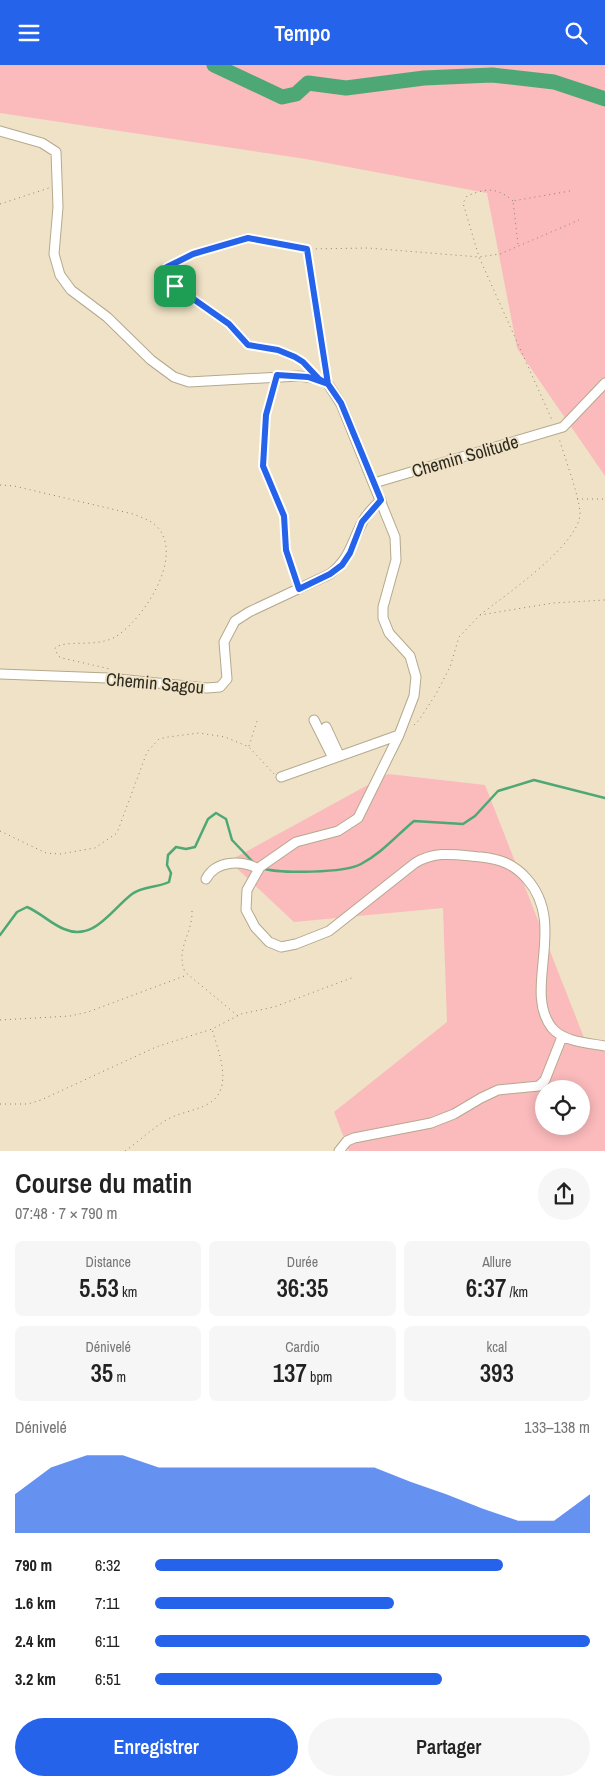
<!DOCTYPE html>
<html lang="fr">
<meta charset="utf-8">
<style>
body{margin:0;font-family:"Archivo Narrow",sans-serif;background:#f6f6f6;color:#222;height:100vh;display:flex;flex-direction:column;font-size:19px;white-space:nowrap}
*{box-sizing:border-box;margin:0}
p{font-size:16px;color:#767676}
.icon{flex:none;width:28px;height:28px;fill:none;stroke:currentColor;stroke-width:2;stroke-linecap:round;stroke-linejoin:round}
.map{position:relative;height:1086px;overflow:hidden}
.sheet{display:flex;flex-direction:column;background:#fff;flex:1}
.sheet>*{flex:none}
.controls{position:absolute;left:535px;top:1015px;display:grid;gap:10px}
.controls a{display:grid;place-items:center;width:55px;height:55px;border-radius:50%;background:#fff;box-shadow:0 2px 12px #0003;font-size:25px}
.pin{position:absolute;display:grid;place-items:center;width:42px;height:42px;color:#fff;margin:-21px;border-radius:10px;box-shadow:0 2px 8px #0006}
.round{display:grid;place-items:center;flex:none;width:52px;height:52px;border-radius:26px;background:#f6f6f6}
.head{display:flex;align-items:center;justify-content:space-between;height:85px;padding:0 15px}
h1{font-size:28px;font-weight:600;line-height:38px}
.figures{display:grid;grid-template-columns:repeat(3,1fr);gap:8px;height:85px;padding:5px 15px}
.figures div{display:grid;align-content:center;border-radius:8px;background:#f6f6f6;text-align:center}
.figures b{font-size:25px;font-weight:600}
.figures small{font-size:14px;font-weight:400}
.figures p{font-size:14px}
.chart{height:140px;padding:10px 15px}
.chart p{display:flex;justify-content:space-between}
.chart svg{width:100%;height:90px;margin-top:5px;fill:#2563eb;opacity:.7}
.button{display:flex;gap:10px;margin-top:auto;padding:10px 15px}
.button a{flex:1;height:58px;border-radius:30px;background:#2563eb;color:#fff;font-size:20px;font-weight:600;line-height:58px;text-align:center}
.button a+a{background:#f6f6f6;color:#222}
ul{padding:0 15px;list-style:none;font-size:16px}
li{display:grid;grid-template-columns:80px 60px 1fr;align-items:center;height:38px}
li i{height:12px;border-radius:6px;background:#2563eb}
header{display:flex;justify-content:space-between;align-items:center;height:65px;padding:0 15px;background:#2563eb;color:#fff;font-size:22px;font-weight:600}
.map>svg:first-child{display:block}
</style>
<header><svg class="icon" aria-label="menu" viewBox="0 0 24 24"><path d="M4 6h16M4 12h16M4 18h16"/></svg>Tempo<svg class="icon" aria-label="search" viewBox="0 0 24 24"><circle cx="10" cy="10" r="6"/><path d="M15 15l6 6"/></svg></header>
<div class="map">
<svg width="605" height="1086" viewBox="0 0 605 1086">
<rect width="100%" height="100%" fill="#efe2c6"/>
<path fill="#fbbabc" fill-rule="evenodd" d="M 0,0 L 605,0 L 605,411 L 517,283 L 487,128 L 306,94 L 0,48 Z
M 388,709 L 485,720 L 588,983 L 605,984 L 605,1086 L 349,1086 L 334,1047 L 447,957 L 443,843 L 294,857 L 229,796 ZM 544,1024 L 581,1024 L 581,1061 L 544,1061 Z"/>
<g fill="none" stroke-linecap="round" stroke-linejoin="round">
<path stroke="#4ea875" stroke-width="2.5" d="M 262,803 C 279,809 345,808 361,799 C 382,788 397,770 414,756 L 463,759 L 475,751 L 498,726 L 534,715 L 605,733
M 0,870 L 17,847 L 27,842 C 41,848 51,859 64,864 C 94,877 111,845 132,829 C 143,821 157,823 169,817 L 171,808 L 167,800 L 168,790 L 176,782 L 186,784 L 195,782 L 208,754 L 216,748 L 226,754 L 232,775 L 253,797"/>
<path stroke="#4ea875" stroke-width="15" d="M 214,0 L 282,32 L 296,29 L 308,18 L 346,23 L 424,13 L 492,10 L 554,17 L 605,34"/>
<g stroke="#b5a98d" stroke-width="11">
<path id="street" d="M 0,66 L 42,78 L 56,87 L 58,142 L 54,189 L 60,210 L 71,225 L 107,252 L 151,295 L 174,312 L 189,317 L 299,311 L 319,314 L 328,319 L 341,339 L 395,472 L 396,495 L 383,542 L 383,553 L 389,568 L 410,591 L 416,612 L 414,631 L 399,670 L 358,753 L 338,766 L 296,777 L 260,802 L 247,825 L 246,845 L 255,862 L 269,877 L 281,882 L 296,879 L 329,866 L 415,798 C 437,785 456,790 481,792 C 500,794 514,799 527,814 C 568,860 522,925 552,963 C 564,977 588,978 605,981
M 374,418 L 563,362 L 605,318
M 0,609 L 108,613 L 207,623 L 220,622 L 227,614 L 224,577 L 235,556 L 249,547 L 330,509 C 351,492 351,478 363,456 C 367,448 374,442 381,435
M 314,655 L 333,693
M 326,662 L 339,690
M 281,712 L 399,670
M 206,814 C 216,795 241,795 259,804
M 339,1086 L 347,1076 L 354,1073 L 431,1058 L 454,1049 L 481,1033 L 498,1025 L 539,1021 L 545,1015 L 562,972"/>
</g>
<path stroke="#8c8471" stroke-width="1" stroke-dasharray="1 4" stroke-linecap="butt" d="M 513,136 C 497,122 486,123 467,131 L 463,138 L 479,192 L 552,355
M 0,139 L 49,123
M 518,179 L 513,136 L 570,126
M 307,185 L 326,307
M 310,304 C 288,281 273,289 248,280 L 229,259 L 171,217 L 165,210 L 165,206 L 193,189 L 247,173 L 307,184 L 368,183 L 479,192 L 500,189 L 579,155
M 273,323 L 266,350 L 263,401 L 283,451 L 286,485 L 296,514
M 0,420 L 14,421 L 133,449 C 143,453 153,456 159,464 C 183,495 142,556 115,572 C 96,583 65,574 55,583 L 58,591 L 62,593 L 110,604
M 577,434 L 605,434
M 480,550 C 504,531 582,478 580,447 C 578,427 565,394 559,373
M 414,660 L 419,655 L 436,629 L 450,602 L 459,572 L 480,550 L 553,538 L 605,535
M 249,681 L 258,653
M 0,766 L 46,788 L 60,789 L 95,783 L 117,768 L 147,687 L 159,674 L 168,672 L 199,668 L 225,672 L 249,682 L 274,709
M 192,846 C 193,868 175,884 185,907 L 238,951
M 0,955 L 70,951 L 88,947 L 187,910
M 0,1039 L 28,1039 L 41,1035 L 156,982 L 212,964 L 241,949 L 274,942 L 354,912
M 125,1086 C 141,1075 154,1061 172,1052 C 184,1047 197,1045 208,1039 C 235,1024 218,986 212,964"/>
<use href="#street" stroke="#fff" stroke-width="9"/>
</g>
<g fill="none" stroke-linecap="round" stroke-linejoin="round">
<g stroke="#fff" stroke-width="10">
<path id="route" d="M 175,221 L 229,259 L 248,280 L 278,285 L 295,292 L 303,297 L 319,314 L 328,319 L 341,338 L 381,435 L 362,457 L 350,488 L 342,500 L 330,509 L 299,524 L 286,485 L 284,451 L 263,401 L 266,350 L 277,310 L 308,312 L 328,319 L 307,184 L 248,173 L 193,189 L 167,202 L 165,210 L 175,221"/>
</g>
<use href="#route" stroke="#2563eb" stroke-width="6"/>
</g>
<g text-anchor="middle" dominant-baseline="central" stroke-width="4" stroke-linejoin="round" paint-order="stroke">
<g font-size="18" fill="#2e2a1f" stroke="#efe2c6">
<text transform="translate(465 391) rotate(-16)">Chemin Solitude</text>
<text transform="translate(155 618) rotate(5)">Chemin Sagou</text>
</g>
</g>
</svg>
<div class="controls">
<a><svg class="icon" aria-label="locate" viewBox="0 0 24 24"><circle cx="12" cy="12" r="6"/><path d="M12 2v4M12 18v4M2 12h4M18 12h4"/></svg></a>
</div>
<div class="pin" style="left:175px;top:221px;background:#1e9e55"><svg class="icon" aria-label="arrive" viewBox="0 0 24 24"><path d="M6 21V4h12l-3 4 3 4H6"/></svg></div>
</div>
<section class="sheet">
<div class="head"><div><h1>Course du matin</h1><p>07:48 · 7 × 790 m</p></div><a class="round"><svg class="icon" aria-label="share" viewBox="0 0 24 24"><path d="M12 15V3M7 8l5-5 5 5M5 13v7h14v-7"/></svg></a></div>
<div class="figures">
<div><p>Distance</p><b>5.53<small> km</small></b></div>
<div><p>Durée</p><b>36:35</b></div>
<div><p>Allure</p><b>6:37<small> /km</small></b></div>
</div>
<div class="figures">
<div><p>Dénivelé</p><b>35<small> m</small></b></div>
<div><p>Cardio</p><b>137<small> bpm</small></b></div>
<div><p>kcal</p><b>393</b></div>
</div>
<div class="chart"><p><span>Dénivelé</span>133–138 m</p>
<svg viewBox="0 0 160 44" preserveAspectRatio="none"><path d="M0 44V25L10 12L20 6L30 6L40 12L50 12L60 12L70 12L80 12L90 12L100 12L110 19L120 25L130 32L140 38L150 38L160 25V44z"/></svg>
</div>
<ul>
<li><b>790 m</b>6:32<i style="width:80%"></i></li>
<li><b>1.6 km</b>7:11<i style="width:55%"></i></li>
<li><b>2.4 km</b>6:11<i style="width:100%"></i></li>
<li><b>3.2 km</b>6:51<i style="width:66%"></i></li>
</ul>
<div class="button"><a>Enregistrer</a><a>Partager</a></div>
</section>
